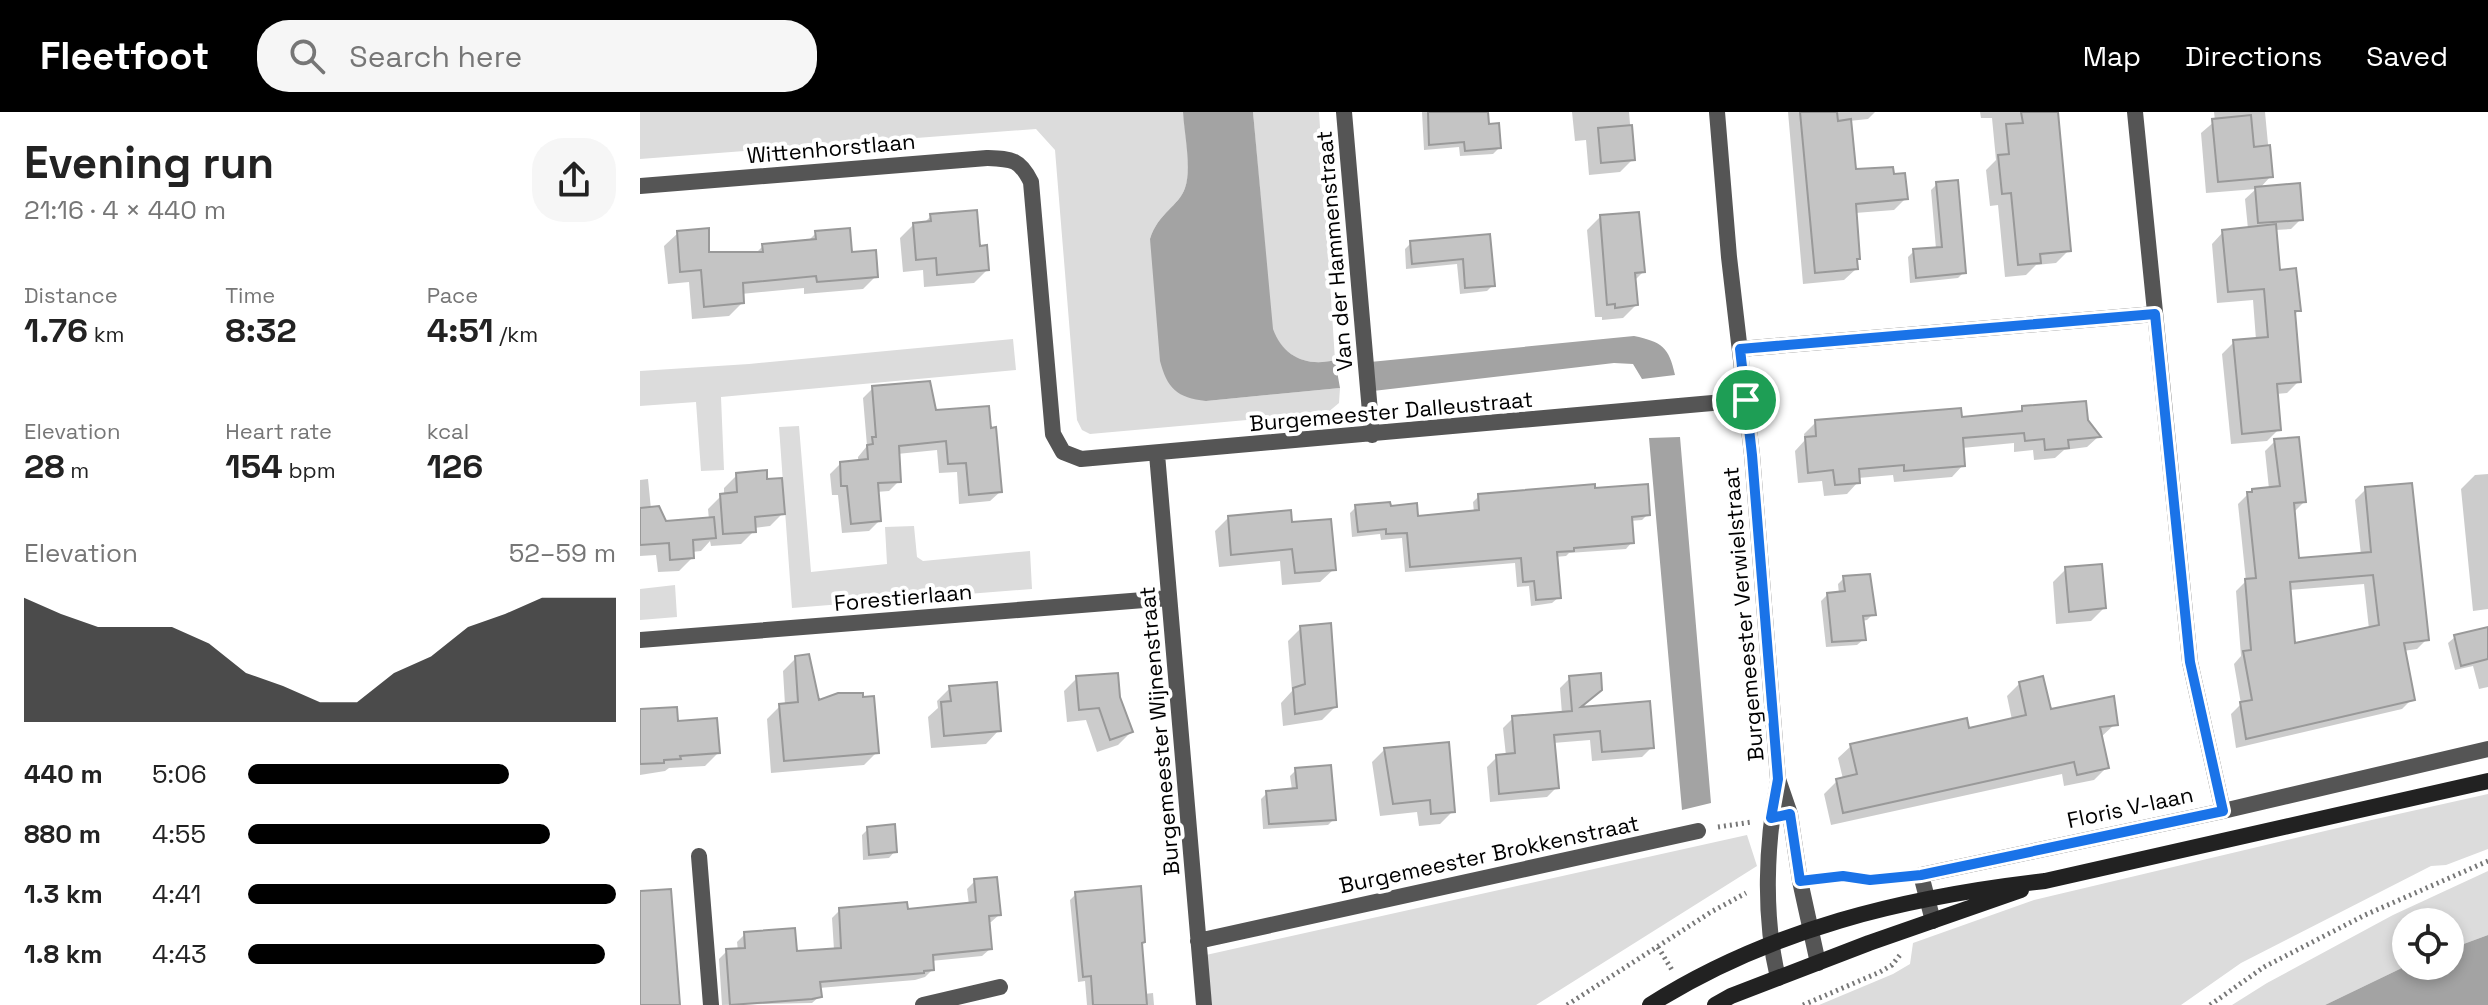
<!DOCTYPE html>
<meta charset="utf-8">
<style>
body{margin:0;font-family:"Space Grotesk",sans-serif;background:#f6f6f6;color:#222;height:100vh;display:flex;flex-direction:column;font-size:30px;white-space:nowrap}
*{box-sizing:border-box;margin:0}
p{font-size:26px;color:#767676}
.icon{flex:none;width:44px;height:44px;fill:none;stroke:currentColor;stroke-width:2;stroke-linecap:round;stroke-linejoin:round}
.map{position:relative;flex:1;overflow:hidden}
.panel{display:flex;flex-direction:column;background:#fff;width:640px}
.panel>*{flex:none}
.fabs{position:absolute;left:1752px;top:796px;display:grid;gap:16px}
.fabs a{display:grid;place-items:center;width:72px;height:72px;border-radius:50%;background:#fff;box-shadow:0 4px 12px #0003;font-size:40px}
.pin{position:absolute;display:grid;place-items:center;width:68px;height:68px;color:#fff;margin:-34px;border:4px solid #fff;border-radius:50%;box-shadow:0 2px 8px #0007}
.round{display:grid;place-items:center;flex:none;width:84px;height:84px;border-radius:32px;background:#f6f6f6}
.overview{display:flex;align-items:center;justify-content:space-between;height:136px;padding:0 24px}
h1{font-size:44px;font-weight:700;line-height:60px}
.figures{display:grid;grid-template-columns:repeat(3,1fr);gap:12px;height:136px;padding:8px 24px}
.figures div{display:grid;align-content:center}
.figures b{font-size:34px;font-weight:700}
.figures small{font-size:22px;font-weight:400}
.figures p{font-size:22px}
.chart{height:224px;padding:16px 24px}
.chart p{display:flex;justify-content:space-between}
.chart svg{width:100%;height:144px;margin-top:8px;fill:#000;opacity:.7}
ul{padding:0 24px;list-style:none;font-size:26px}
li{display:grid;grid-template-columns:128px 96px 1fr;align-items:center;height:60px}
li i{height:20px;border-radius:10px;background:#000}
header{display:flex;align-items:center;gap:48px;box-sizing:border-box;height:112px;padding:0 40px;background:#000;color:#fff}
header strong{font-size:38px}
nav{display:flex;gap:44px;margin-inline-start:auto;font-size:28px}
.search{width:560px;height:72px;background:#f6f6f6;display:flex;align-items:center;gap:20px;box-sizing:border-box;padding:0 28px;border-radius:32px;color:#767676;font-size:30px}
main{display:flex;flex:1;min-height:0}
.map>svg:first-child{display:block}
</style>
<header>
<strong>Fleetfoot</strong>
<div class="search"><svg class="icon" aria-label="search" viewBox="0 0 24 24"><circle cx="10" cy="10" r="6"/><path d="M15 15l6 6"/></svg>Search here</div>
<nav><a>Map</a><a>Directions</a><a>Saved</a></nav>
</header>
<main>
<section class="panel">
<div class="overview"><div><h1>Evening run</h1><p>21:16 · 4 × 440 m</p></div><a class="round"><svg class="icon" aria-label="share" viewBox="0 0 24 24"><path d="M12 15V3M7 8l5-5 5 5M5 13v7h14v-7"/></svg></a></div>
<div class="figures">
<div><p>Distance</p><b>1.76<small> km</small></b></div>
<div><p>Time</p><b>8:32</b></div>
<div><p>Pace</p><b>4:51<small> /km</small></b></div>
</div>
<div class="figures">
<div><p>Elevation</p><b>28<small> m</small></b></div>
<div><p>Heart rate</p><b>154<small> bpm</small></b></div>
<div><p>kcal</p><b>126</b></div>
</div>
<div class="chart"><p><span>Elevation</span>52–59 m</p>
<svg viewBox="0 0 160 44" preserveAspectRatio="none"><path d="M0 44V6L10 11L20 15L30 15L40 15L50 20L60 29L70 33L80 38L90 38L100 29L110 24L120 15L130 11L140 6L150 6L160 6V44z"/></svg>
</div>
<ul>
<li><b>440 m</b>5:06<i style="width:71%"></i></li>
<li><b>880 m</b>4:55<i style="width:82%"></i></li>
<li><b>1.3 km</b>4:41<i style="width:100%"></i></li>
<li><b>1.8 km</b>4:43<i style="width:97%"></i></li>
</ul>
</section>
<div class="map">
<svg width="1848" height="893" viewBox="0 0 1848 893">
<rect width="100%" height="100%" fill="#fff"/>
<path fill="#dcdcdc" d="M 0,0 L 543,0 C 545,20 552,58 545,76 C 539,94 518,101 510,127 L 566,289 L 700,276 L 699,291 L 687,301 L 450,322 L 442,318 L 437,308 L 415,38 L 396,17 L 0,47 Z
M 613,0 L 679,0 L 695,248 C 667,255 643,245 632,217 Z
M 373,227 L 376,258 L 81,285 L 84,358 L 61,359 L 56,290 L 0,294 L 0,259 L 109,252 Z
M 159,314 L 171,460 L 247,452 L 245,415 L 274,414 L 277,445 L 283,449 L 390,439 L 392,477 L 152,496 L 139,315 Z
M 35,473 L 37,505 L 0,508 L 0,477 Z
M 1848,682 L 1848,737 L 1806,753 L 1791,754 L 1601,851 L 1541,893 L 1179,893 L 1253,862 L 1270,852 L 1273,831 L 1394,788 L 1727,709 Z
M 1107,723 L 1117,754 L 896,893 L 572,893 L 566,843 Z
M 1848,759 L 1848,823 L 1810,837 L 1810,810 L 1766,810 L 1766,854 L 1685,893 L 1592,893 L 1627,871 L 1753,803 Z"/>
<path fill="#a3a3a3" d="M 543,0 L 613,0 L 633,217 C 643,245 667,255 695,248 L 700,276 L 566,289 C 537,286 527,276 520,249 L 510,127 C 518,101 539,94 545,76 C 552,57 544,20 543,0 Z
M 994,224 C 1022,230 1029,235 1035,263 L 1002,267 L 993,252 L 974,251 L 733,279 L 730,250 Z
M 1040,325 L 1071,691 L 1042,698 L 1009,326 Z
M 1848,823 L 1848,893 L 1685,893 L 1766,854 L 1810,854 L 1810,837 Z"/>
<path fill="#0003" fill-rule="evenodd" d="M 782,0 L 846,0 L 848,14 L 859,36 L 853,42 L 820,44 L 819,35 L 784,38 Z
M 932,0 L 989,0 L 993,47 L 980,60 L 949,63 L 946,28 L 935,29 Z
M 1148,0 L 1235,0 L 1228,7 L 1209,9 L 1214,59 L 1252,65 L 1266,86 L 1254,98 L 1215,101 L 1218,146 L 1215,149 L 1216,157 L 1204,168 L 1163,172 Z
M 1340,0 L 1416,0 L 1429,138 L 1416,151 L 1396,153 L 1386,163 L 1365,165 L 1358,93 L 1350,94 L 1346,58 L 1356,48 L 1352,6 L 1341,6 Z
M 1574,0 L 1625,0 L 1631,64 L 1619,77 L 1661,107 L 1651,117 L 1635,118 L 1639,160 L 1659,198 L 1653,204 L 1659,269 L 1647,281 L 1636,282 L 1639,317 L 1627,329 L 1591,332 L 1582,242 L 1594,230 L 1616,228 L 1613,188 L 1577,191 L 1572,132 L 1583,120 L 1608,117 L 1605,87 L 1616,77 L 1566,81 L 1561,21 L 1575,9 Z
M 1297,72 L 1324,160 L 1318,166 L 1270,171 L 1268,145 L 1274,139 L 1296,137 L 1291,78 Z
M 291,104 L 338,136 L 347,158 L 334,171 L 284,175 L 283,158 L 263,160 L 260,126 L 273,113 L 283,112 Z
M 960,105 L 1003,160 L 994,169 L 996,193 L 983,206 L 962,208 L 962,205 L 955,205 L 947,118 Z
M 38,121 L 67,142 L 115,142 L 123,134 L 167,130 L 176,121 L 210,142 L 236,164 L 223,177 L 164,182 L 164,176 L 101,182 L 102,191 L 89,204 L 52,207 L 49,170 L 28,172 L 24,134 Z
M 848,124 L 853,173 L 847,179 L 820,182 L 817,152 L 766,157 L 765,137 L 771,131 Z
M 233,276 L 295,300 L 360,380 L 350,389 L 319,392 L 317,360 L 299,361 L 297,338 L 257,342 L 259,369 L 249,379 L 236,380 L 239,409 L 229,419 L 202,421 L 198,383 L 192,383 L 190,362 L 200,352 L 218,350 L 218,345 L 227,334 L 223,286 Z
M 1383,296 L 1446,309 L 1458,325 L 1447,335 L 1424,338 L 1415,346 L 1394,348 L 1393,338 L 1374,340 L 1374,331 L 1322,336 L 1323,353 L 1312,365 L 1254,370 L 1253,363 L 1218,366 L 1218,370 L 1207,382 L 1184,384 L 1182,369 L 1158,371 L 1155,339 L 1165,328 L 1164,322 L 1176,310 L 1320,308 L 1378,301 Z
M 1635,329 L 1664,390 L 1653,401 L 1657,448 L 1721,443 L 1715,388 L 1726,377 L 1787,527 L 1777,537 L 1763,539 L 1772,587 L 1762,597 L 1596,636 L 1591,602 L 1601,592 L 1594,552 L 1601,544 L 1596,479 L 1606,469 L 1598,392 L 1608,382 L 1629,377 L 1625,339 ZM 1724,472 L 1729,517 L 1653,534 L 1649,478 Z
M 1848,362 L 1848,497 L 1833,499 L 1821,377 L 1835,363 Z
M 97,363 L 125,369 L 143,401 L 130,414 L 114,416 L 114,419 L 101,432 L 71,434 L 70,429 L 61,439 L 52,440 L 52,446 L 39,459 L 18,460 L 16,443 L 0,444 L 0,368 L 8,367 L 11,397 L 24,411 L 69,408 L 68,397 L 81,384 L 84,383 L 84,376 Z
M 953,378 L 1008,402 L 1002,408 L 990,409 L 992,430 L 986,437 L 929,441 L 926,444 L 915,445 L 919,485 L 912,491 L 891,494 L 889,474 L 877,475 L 875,451 L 765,460 L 762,426 L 741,428 L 740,422 L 712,425 L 710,401 L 716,395 L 749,396 L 776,406 L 834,401 L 833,390 L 839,384 Z
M 588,406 L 650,412 L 694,457 L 680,470 L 642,473 L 640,449 L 579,455 L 575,419 Z
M 1426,457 L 1464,496 L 1451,509 L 1416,512 L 1413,470 Z
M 1204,466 L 1233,502 L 1227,508 L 1222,509 L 1224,527 L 1217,533 L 1186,535 L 1181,489 L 1187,483 L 1199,482 L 1198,472 Z
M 661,516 L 695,595 L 682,608 L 643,614 L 641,591 L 652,579 L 648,529 Z
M 1848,517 L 1848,575 L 1839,577 L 1833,554 L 1815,558 L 1808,531 L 1815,525 Z
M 156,546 L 177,591 L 237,640 L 224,653 L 131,661 L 127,607 L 140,594 L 145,593 L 143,559 Z
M 437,566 L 478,585 L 491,620 L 478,633 L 457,640 L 446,608 L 427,610 L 424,579 Z
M 930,566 L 937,598 L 1012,635 L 1002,645 L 952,649 L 950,628 L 913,631 L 917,675 L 907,685 L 850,690 L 847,655 L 857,645 L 866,644 L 863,616 L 873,606 L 922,602 L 920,576 Z
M 1380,571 L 1409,599 L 1475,612 L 1460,626 L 1467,655 L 1454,668 L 1424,674 L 1422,662 L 1191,713 L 1184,682 L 1197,669 L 1203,667 L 1198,646 L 1211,634 L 1327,618 L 1372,608 L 1367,584 Z
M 310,576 L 359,618 L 346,632 L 291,636 L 288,605 L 298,596 L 297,589 Z
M 0,599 L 36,611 L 78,641 L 65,654 L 29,656 L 25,659 L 0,663 Z
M 745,637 L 813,699 L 800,712 L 779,714 L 777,700 L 740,704 L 732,650 Z
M 656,658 L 694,707 L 688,713 L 623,717 L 621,687 L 627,681 L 652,678 L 650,664 Z
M 228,717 L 255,739 L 249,746 L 223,748 L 222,723 Z
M 335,769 L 359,803 L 351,810 L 347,811 L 350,837 L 342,844 L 291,849 L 292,858 L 285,865 L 275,868 L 179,876 L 180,884 L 172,891 L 82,893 L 79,847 L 87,839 L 98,839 L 97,830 L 105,822 L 155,841 L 194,838 L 192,806 L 200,798 L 266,799 L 329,793 L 327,777 Z
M 436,782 L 500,833 L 504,882 L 513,881 L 514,893 L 447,893 L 445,869 L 438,870 L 430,788 Z"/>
<path fill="#c4c4c4" stroke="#999" stroke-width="2" fill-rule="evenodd" d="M 788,0 L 848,0 L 849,12 L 859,11 L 861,36 L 825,39 L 824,30 L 789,33 Z
M 1160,0 L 1197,0 L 1198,9 L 1211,7 L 1216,57 L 1253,55 L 1254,62 L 1265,61 L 1268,87 L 1216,92 L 1220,147 L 1217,147 L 1218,157 L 1175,161 Z
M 1381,0 L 1418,0 L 1431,139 L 1400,142 L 1401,151 L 1378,153 L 1371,81 L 1362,82 L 1358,43 L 1369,42 L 1366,12 L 1383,11 Z
M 1611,3 L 1614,35 L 1630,33 L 1633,65 L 1578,70 L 1572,7 Z
M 992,13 L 995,48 L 961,51 L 958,16 Z
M 1318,68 L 1326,161 L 1276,166 L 1273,137 L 1302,135 L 1296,70 Z
M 1660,71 L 1663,108 L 1618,111 L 1615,75 Z
M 337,98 L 340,134 L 347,133 L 349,158 L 297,163 L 296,146 L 276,148 L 273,111 L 291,109 L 290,102 Z
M 999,100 L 1005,160 L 995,161 L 998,193 L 975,196 L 975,192 L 967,193 L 960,103 Z
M 1636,112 L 1640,158 L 1656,156 L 1661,199 L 1655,199 L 1661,270 L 1637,272 L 1641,318 L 1602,322 L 1593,228 L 1628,225 L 1624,177 L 1588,180 L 1582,118 Z
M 69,116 L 69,140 L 123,140 L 122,132 L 176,127 L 175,119 L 210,116 L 212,140 L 236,138 L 238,165 L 177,170 L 176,164 L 103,171 L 104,191 L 64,195 L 61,158 L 40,160 L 37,119 Z
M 850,122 L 855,174 L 825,176 L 823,147 L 772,152 L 770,129 Z
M 290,269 L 296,298 L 349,294 L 351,316 L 356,315 L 362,380 L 329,383 L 326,351 L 308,352 L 306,329 L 259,334 L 261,370 L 238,371 L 241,409 L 211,412 L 207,374 L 201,374 L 200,350 L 228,347 L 227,333 L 233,332 L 232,325 L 236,325 L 232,274 Z
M 1446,289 L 1448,308 L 1461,325 L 1428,328 L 1429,336 L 1405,338 L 1404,327 L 1385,329 L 1384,321 L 1323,326 L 1325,354 L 1264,359 L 1264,353 L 1219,357 L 1220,371 L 1195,373 L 1193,358 L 1168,361 L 1165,325 L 1176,324 L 1175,308 L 1321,296 L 1322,305 L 1382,299 L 1382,294 Z
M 1659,325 L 1666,390 L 1654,391 L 1659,446 L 1731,440 L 1725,375 L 1772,371 L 1789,528 L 1764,531 L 1775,588 L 1606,627 L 1600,590 L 1612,588 L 1603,539 L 1611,538 L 1605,467 L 1616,466 L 1607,380 L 1612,380 L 1612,377 L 1640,374 L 1634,327 ZM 1733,463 L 1739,513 L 1655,531 L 1650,470 Z
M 127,358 L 127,367 L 142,366 L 145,402 L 115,405 L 116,420 L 83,422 L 80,382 L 97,380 L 96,361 Z
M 955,372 L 955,376 L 1008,372 L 1010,403 L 992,405 L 994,431 L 934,436 L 934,439 L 917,440 L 921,486 L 896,488 L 894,469 L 883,470 L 881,446 L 770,455 L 767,421 L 746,422 L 746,417 L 718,420 L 715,393 L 750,390 L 751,394 L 777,391 L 778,404 L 839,398 L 838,382 Z
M 19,394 L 26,409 L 74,405 L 76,426 L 53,428 L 54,446 L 30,448 L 29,431 L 0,433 L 0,396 Z
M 651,398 L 652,410 L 691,407 L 696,458 L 655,461 L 652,437 L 591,443 L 588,404 Z
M 1462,452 L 1466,496 L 1429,500 L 1425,455 Z
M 1230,462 L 1236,503 L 1223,504 L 1226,528 L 1192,530 L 1187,481 L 1205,479 L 1203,464 Z
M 691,511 L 697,595 L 655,602 L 653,576 L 665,572 L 660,514 Z
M 1848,515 L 1848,547 L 1821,554 L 1814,523 Z
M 169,542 L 179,588 L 198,581 L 223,581 L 223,585 L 234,584 L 239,641 L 144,649 L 139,592 L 158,590 L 155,544 Z
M 478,561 L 480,585 L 493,620 L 470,628 L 459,596 L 439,598 L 436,564 Z
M 961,561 L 962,578 L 941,595 L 1010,589 L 1014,636 L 962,640 L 960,619 L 914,623 L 919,676 L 859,682 L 856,643 L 875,641 L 872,604 L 932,599 L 929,564 Z
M 1403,564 L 1411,597 L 1474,584 L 1478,613 L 1460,615 L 1469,656 L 1437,663 L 1434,650 L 1203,701 L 1196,667 L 1217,662 L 1210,632 L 1327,606 L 1329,616 L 1386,603 L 1379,570 Z
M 357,570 L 361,619 L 304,624 L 301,590 L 311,589 L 309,574 Z
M 37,595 L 38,609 L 77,606 L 80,641 L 40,644 L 41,647 L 24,648 L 24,651 L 0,652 L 0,597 Z
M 809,630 L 815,700 L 791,702 L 790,688 L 753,692 L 744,636 Z
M 691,653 L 696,708 L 629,712 L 626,679 L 657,676 L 655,656 Z
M 255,712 L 257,740 L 229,743 L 227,715 Z
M 357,765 L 361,803 L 349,804 L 352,837 L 293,843 L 294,858 L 284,859 L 284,861 L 180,870 L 182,885 L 172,887 L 90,893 L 86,837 L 105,836 L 104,820 L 155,816 L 157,839 L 201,836 L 199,796 L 267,790 L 268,797 L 336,790 L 334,767 Z
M 501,774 L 505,830 L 502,831 L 507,893 L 453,893 L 451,864 L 443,865 L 435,780 Z
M 31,777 L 40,893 L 0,893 L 0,779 Z"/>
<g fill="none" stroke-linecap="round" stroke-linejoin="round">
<path stroke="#777" stroke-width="5" stroke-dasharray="2 4" stroke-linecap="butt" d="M 1078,715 L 1112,710
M 1182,767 C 1208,764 1233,768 1260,765
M 1018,835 L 1032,858
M 927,893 L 1071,800 L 1106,781
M 1163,893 L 1240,860 L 1252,853 L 1260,843
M 1570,893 L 1624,855 L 1725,803 L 1848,749"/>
<path stroke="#555" stroke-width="16" d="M 704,0 L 732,323
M 1077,0 L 1089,145 L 1112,343 L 1138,667 L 1150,702 L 1160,769 L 1178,851
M 1495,0 L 1550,550 L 1583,699
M 0,74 L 347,46 C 372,47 380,47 391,70 L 413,322 L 423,340 L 441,347 L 1106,288
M 1100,237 L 1515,202
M 517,342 L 564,893
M 0,528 L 529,486
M 59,744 L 71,893
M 1293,809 L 1281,763 L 1583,699 L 1848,637
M 558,829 L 1058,719
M 1138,866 C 1123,803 1126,732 1138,669
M 283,893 L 360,875"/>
<path stroke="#222" stroke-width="16" d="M 1010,893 C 1130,817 1265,785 1405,769 L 1848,669
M 1075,893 L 1091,884 L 1229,831 L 1381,778"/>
</g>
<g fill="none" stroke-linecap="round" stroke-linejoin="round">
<g stroke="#fff" stroke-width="16">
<path id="route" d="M 1515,202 L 1550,550 L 1583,699 L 1281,763 L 1230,768 L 1203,764 L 1160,769 L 1150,702 L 1131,706 L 1138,667 L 1112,343 L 1100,237 Z"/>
</g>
<use href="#route" stroke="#1a73e8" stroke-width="10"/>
</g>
<g text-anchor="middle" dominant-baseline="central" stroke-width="8" stroke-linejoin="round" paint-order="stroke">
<g font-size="22" fill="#000" stroke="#fff">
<text transform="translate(191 36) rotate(-5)">Wittenhorstlaan</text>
<text transform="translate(694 139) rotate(-95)">Van der Hammenstraat</text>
<text transform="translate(751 299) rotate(-5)">Burgemeester Dalleustraat</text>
<text transform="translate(263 485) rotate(-5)">Forestierlaan</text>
<text transform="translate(1103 502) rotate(-95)">Burgemeester Verwielstraat</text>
<text transform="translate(519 619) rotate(-95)">Burgemeester Wijnenstraat</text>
<text transform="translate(1490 695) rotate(-12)">Floris V-laan</text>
<text transform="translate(849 742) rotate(-12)">Burgemeester Brokkenstraat</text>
</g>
</g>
</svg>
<div class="fabs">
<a><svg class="icon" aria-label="locate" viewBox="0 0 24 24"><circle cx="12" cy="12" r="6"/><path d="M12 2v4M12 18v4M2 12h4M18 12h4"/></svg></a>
</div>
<div class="pin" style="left:1106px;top:288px;background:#1e9e55"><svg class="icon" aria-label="arrive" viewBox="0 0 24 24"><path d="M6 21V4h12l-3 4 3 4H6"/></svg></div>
</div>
</main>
